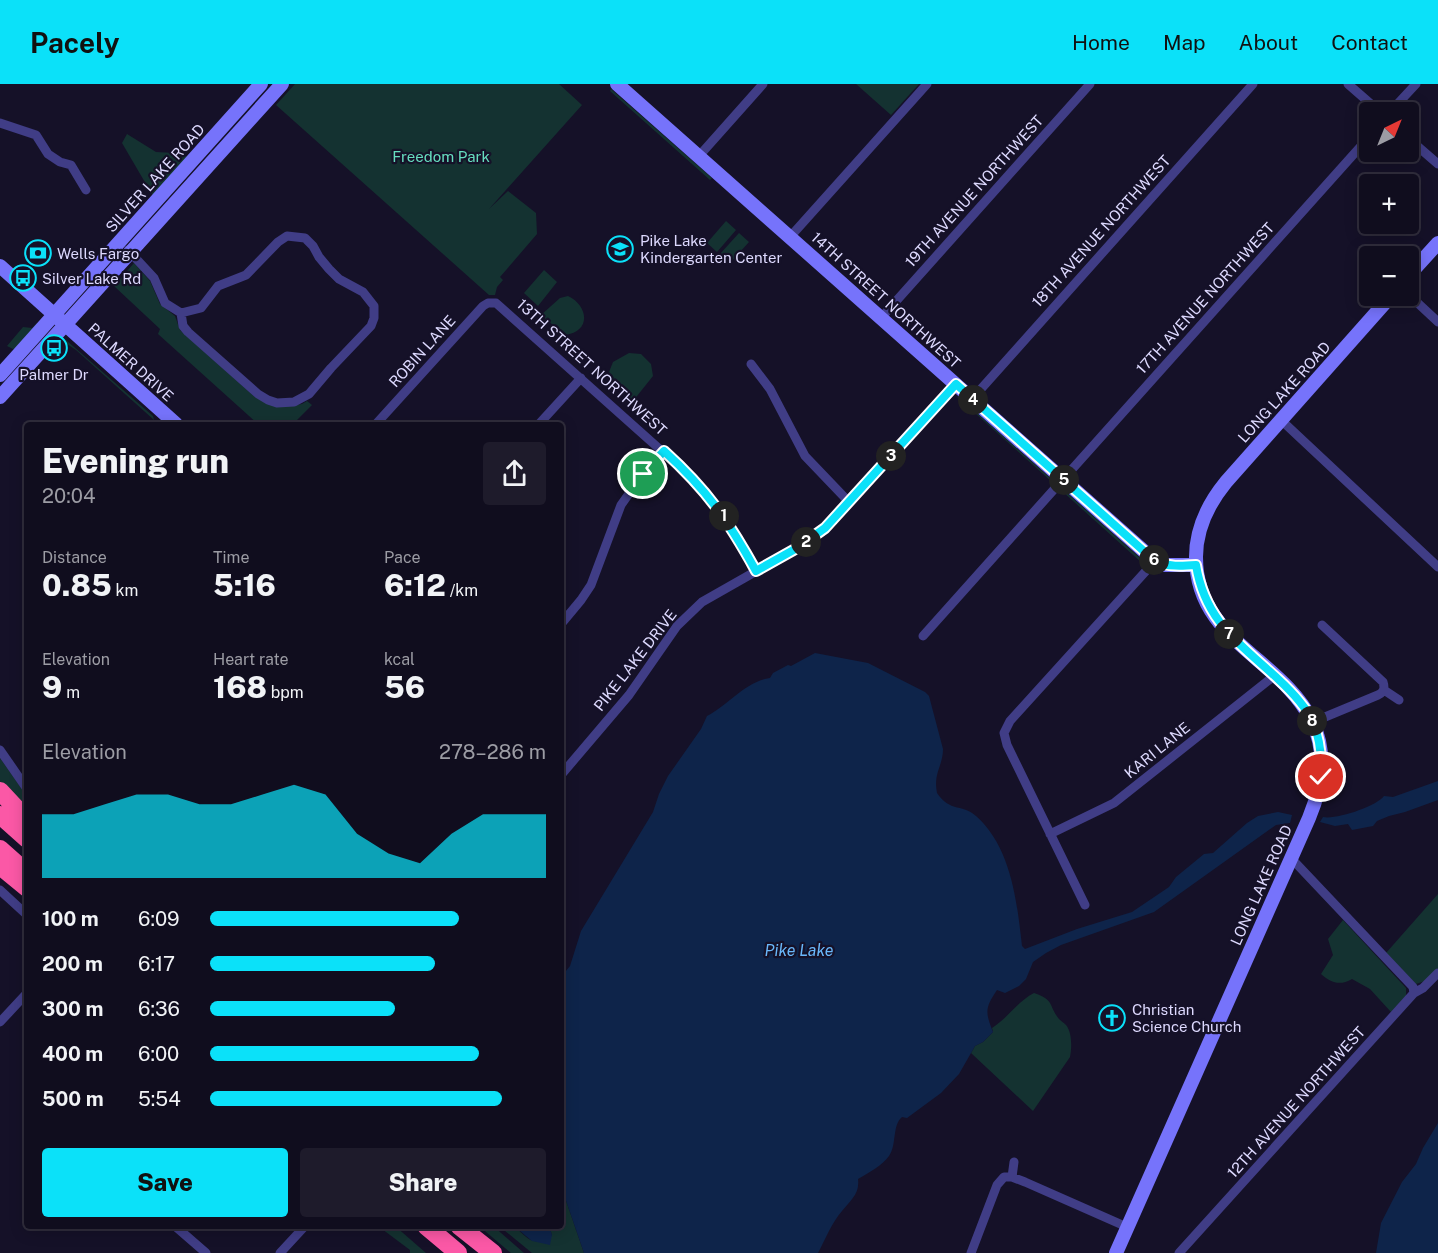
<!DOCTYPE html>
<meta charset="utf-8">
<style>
body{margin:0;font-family:"Public Sans",sans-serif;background:#1e1b2b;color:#f1f3f6;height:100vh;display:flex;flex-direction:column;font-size:22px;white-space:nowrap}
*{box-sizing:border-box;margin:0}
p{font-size:20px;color:#9c9ca4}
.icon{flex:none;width:33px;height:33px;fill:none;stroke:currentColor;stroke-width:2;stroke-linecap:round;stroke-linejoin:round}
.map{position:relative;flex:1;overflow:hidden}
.side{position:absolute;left:24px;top:338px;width:540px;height:807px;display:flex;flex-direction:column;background:#100d1e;border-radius:6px;box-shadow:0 3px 15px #0003,0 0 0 2px #302d3c}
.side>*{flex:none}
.needle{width:39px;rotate:43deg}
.fabs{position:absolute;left:1359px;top:18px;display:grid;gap:12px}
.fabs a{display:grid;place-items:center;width:60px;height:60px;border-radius:6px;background:#100d1e;box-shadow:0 3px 15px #0003,0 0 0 2px #302d3c;font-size:30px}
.pin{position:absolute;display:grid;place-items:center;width:51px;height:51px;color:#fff;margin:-26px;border:3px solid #fff;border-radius:50%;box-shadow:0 2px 6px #0007}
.km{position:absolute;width:30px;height:30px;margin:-15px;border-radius:50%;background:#222;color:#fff;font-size:16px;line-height:30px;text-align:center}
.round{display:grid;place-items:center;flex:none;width:63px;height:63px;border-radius:6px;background:#1e1b2b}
.head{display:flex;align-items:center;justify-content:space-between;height:102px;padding:0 18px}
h1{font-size:33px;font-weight:800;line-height:45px}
.figures{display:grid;grid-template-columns:repeat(3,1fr);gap:9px;height:102px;padding:6px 18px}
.figures div{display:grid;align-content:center}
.figures b{font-size:30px;font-weight:800}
.figures small{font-size:16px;font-weight:400}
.figures p{font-size:16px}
.chart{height:168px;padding:12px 18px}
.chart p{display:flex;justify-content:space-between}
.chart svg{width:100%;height:108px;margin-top:6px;fill:#0be1f9;opacity:.7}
.action{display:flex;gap:12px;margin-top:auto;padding:12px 18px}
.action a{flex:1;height:69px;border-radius:6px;background:#0be1f9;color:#111;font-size:24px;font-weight:800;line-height:69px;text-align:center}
.action a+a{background:#1e1b2b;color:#f1f3f6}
ul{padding:0 18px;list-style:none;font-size:20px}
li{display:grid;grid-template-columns:96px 72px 1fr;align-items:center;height:45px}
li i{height:15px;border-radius:8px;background:#0be1f9}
header{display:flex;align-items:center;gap:36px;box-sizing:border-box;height:84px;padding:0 30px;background:#0be1f9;color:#111}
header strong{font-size:28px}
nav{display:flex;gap:33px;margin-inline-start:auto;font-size:21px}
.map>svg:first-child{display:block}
</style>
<header>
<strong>Pacely</strong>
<nav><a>Home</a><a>Map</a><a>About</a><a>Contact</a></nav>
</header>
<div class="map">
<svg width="1438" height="1169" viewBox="0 0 1438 1169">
<rect width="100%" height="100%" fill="#151128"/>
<path fill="#143231" d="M 295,0 L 559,0 L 582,21 L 489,125 L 508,107 L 536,129 L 537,150 L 500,193 L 503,196 L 497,203 L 495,211 L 489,211 L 276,21 Z
M 856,0 L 919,0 L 891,31 Z
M 611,5 L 712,94 L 710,96 L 610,7 Z
M 127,50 L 156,68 L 176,69 L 188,73 L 153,112 L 122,59 Z
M 726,137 L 736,146 L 717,168 L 707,159 Z
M 739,149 L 749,158 L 730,179 L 720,170 Z
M 134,179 L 150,197 L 160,220 L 175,232 L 180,246 L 255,313 L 289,322 L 302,320 L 307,317 L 312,321 L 293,340 L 258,340 L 158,250 L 160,245 L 114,202 Z
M 544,186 L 557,198 L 538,222 L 524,209 Z
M 568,212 C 589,222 591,248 565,251 L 541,231 L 560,214 Z
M 37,239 L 38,240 L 17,264 L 13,265 L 7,262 L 23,243 L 32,244 Z
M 66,256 L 153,332 L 154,336 L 76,266 L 64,258 Z
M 629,269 L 641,270 L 651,280 L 653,292 L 633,317 L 614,300 L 609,288 L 613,278 Z
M 956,312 L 960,314 L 1049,393 L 1052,398 Z
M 1062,407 L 1067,409 L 1139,473 L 1142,479 Z
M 0,674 L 24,708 L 22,710 L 27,716 L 27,729 L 0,701 Z
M 1438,810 L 1438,884 L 1425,897 L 1416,900 L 1386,869 Z
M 1343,836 L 1406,904 L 1406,912 L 1391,928 L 1370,905 L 1352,895 C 1340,902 1331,899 1321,890 L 1333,871 L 1328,855 Z
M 1034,909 C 1055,916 1048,921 1059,935 C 1061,937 1064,939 1066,941 C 1072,948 1072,964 1070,973 L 1033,1027 L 971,969 L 975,962 L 983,958 L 993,948 L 992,944 C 1008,934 1018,917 1034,909 Z
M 561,1102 L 584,1169 L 532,1169 L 499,1142 L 514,1142 C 530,1156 532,1163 552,1151 L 549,1142 L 561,1142 Z
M 378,1142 L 395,1142 L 426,1169 L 410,1169 L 410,1166 Z
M 479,1142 L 493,1142 L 524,1169 L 511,1169 Z"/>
<path fill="#0e244a" d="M 815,569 L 868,579 L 925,608 L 929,612 L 943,665 C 943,682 933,689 937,709 C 951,729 961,719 976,732 C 1011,763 1017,817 1022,862 L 1025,865 L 1077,845 L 1132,828 L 1169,803 L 1176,793 L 1204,770 L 1213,769 L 1247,739 L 1258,732 L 1278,728 L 1292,731 L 1290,739 L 1276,741 L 1154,828 L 1061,861 L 1046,869 L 1033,878 L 1026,895 L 1019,902 L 1005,909 L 997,906 C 985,924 985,928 993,948 L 983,958 L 975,962 L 959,990 L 941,1009 L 907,1034 L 902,1033 C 892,1041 897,1061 889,1072 C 883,1081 868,1089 858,1095 C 860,1110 850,1117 842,1127 C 832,1138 825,1156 818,1169 L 584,1169 L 561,1102 L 561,893 L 570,882 L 581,847 L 653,728 L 659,710 L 668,692 L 701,645 L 707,632 C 727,622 746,597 770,594 L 773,589 L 788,581 L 791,582 Z
M 1438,697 L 1438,716 L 1405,728 L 1389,732 L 1377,737 L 1373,742 L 1352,746 L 1348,740 L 1335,742 L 1320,738 L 1323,733 C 1336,736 1377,722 1384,712 L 1393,713 Z
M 1438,1039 L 1438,1169 L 1376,1169 L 1381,1139 L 1402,1098 L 1416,1080 L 1423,1064 Z
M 514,1142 L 549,1142 L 552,1151 L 550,1161 L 532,1157 Z"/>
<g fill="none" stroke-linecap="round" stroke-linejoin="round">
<path stroke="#403d86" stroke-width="9" d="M 1348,0 L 1380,28
M 1390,28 L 1416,0
M 0,39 L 36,51 L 48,70 L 60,78 L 71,81 L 86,106
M 1408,54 L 1438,80
M 699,72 L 763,0
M 287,152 L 305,154 L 313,162 L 319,173 L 329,185 L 339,195 L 363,208 L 374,222 L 374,234 L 371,242 L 331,284 L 309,310 L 294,318 L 277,319 L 268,316 L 258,310 L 188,248 L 183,242 L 181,229 L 201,224 L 218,202 L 246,191 L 278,158 Z
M 790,153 L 927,0
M 128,166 L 154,194 L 165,219 L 181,229
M 1408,210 L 1438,238
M 881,234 L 1090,0
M 751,280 L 770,305 L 805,372 L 849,418
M 972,315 L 1253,0
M 1281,336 L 1438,483
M 376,340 L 483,222 L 488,219 L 496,219 L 692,394 L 726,435 L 756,487
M 539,340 L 581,294
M 561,540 L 581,516 L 591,501 L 621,421 L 643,390 L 664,367
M 923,552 L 1370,52
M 1384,606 L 1399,616
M 1313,638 L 1378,611 C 1384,608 1385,604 1383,598 L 1322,541
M 0,666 L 27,705
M 561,691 L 629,611 L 677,542 L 702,518 L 797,464 L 825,444 L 956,300
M 1050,750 L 1114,719 L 1274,592
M 1291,774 L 1413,903 L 1414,909
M 0,806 L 27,831
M 1085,821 L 1007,661 L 1004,649 L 1010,637 L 1155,477
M 0,938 L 27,909
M 1012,1093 L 1014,1078
M 175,1142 L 206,1169
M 280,1169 L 305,1142
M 971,1169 L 997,1101 L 1004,1093 L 1012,1093 L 1025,1098 L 1127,1143
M 1179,1169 L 1414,909 L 1423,904 L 1438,889"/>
<path stroke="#7673fb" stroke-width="14" d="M 617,0 L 1155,477 L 1163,481 L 1196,481
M 0,182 L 176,340
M 1408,192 L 1438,159
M 0,291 L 261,0
M 0,313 L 282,0
M 1116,1169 L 1309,734 C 1322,703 1327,668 1312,637 C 1281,574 1196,556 1196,473 C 1196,445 1208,420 1226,398 L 1391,212"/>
<path stroke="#fb58a6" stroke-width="18" d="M 0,707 L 27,736
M 0,731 L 27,755
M 0,765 L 27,789
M 0,782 L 27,804
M 426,1142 L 458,1169
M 459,1142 L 493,1169"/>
</g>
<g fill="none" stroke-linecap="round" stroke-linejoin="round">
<g stroke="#fff" stroke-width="12">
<path id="route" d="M 643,390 L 664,367 C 707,406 728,436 756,487 L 797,464 L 825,444 L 956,300 L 1155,477 C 1168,483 1182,482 1196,481 C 1205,537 1239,559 1278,595 C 1291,607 1305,621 1313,638 C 1320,655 1322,674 1321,693"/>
</g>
<use href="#route" stroke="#0be1f9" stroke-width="8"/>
</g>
<defs>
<g id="school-ring" transform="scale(1.35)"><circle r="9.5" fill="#151128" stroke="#0be1f9" stroke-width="1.5"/><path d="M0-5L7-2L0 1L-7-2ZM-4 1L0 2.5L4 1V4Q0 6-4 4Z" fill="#0be1f9"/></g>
<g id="bank-ring" transform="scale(1.35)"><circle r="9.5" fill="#151128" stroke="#0be1f9" stroke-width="1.5"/><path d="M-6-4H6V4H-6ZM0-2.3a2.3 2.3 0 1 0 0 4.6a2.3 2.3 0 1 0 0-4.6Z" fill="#0be1f9"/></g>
<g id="bus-ring" transform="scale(1.35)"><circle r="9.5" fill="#151128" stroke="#0be1f9" stroke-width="1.5"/><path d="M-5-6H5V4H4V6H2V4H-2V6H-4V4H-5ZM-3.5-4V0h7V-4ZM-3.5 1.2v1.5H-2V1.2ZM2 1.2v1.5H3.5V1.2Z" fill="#0be1f9"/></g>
<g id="church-ring" transform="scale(1.35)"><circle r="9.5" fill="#151128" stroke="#0be1f9" stroke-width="1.5"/><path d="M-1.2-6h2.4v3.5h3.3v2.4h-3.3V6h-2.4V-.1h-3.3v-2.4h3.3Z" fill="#0be1f9"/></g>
</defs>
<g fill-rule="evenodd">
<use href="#school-ring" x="620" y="165"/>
<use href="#bank-ring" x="38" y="169"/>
<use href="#bus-ring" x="23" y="194"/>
<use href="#bus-ring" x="54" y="264"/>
<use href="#church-ring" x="1112" y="934"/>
</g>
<g text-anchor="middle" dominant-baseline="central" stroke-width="4.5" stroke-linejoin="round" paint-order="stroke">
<g font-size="15" fill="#66ddbf" stroke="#151128">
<text x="441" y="72">Freedom Park</text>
</g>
<g font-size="15" fill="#ddd9fe" stroke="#151128">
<text transform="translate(155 94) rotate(-48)">SILVER LAKE ROAD</text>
<text transform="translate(974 107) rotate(-48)">19TH AVENUE NORTHWEST</text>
<text transform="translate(1101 147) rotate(-48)">18TH AVENUE NORTHWEST</text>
<text transform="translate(1205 214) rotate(-48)">17TH AVENUE NORTHWEST</text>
<text transform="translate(886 216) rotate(42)">14TH STREET NORTHWEST</text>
<text transform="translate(422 267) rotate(-48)">ROBIN LANE</text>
<text transform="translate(131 278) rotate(42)">PALMER DRIVE</text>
<text transform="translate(592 283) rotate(42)">13TH STREET NORTHWEST</text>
<text transform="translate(1284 308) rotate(-48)">LONG LAKE ROAD</text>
<text transform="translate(635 576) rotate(-52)">PIKE LAKE DRIVE</text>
<text transform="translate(1157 666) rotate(-39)">KARI LANE</text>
<text transform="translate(1261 801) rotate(-66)">LONG LAKE ROAD</text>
<text transform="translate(1296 1018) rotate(-48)">12TH AVENUE NORTHWEST</text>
</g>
<g font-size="15" fill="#ddd9fe" stroke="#151128" text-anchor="start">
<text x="640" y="156">Pike Lake<tspan x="640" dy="17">Kindergarten Center</tspan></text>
<text x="57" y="169">Wells Fargo</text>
<text x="42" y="194">Silver Lake Rd</text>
<text x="54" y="290" text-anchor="middle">Palmer Dr</text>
<text x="1132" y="925">Christian<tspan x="1132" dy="17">Science Church</tspan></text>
</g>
<g font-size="16" font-style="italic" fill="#6ab8fb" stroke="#151128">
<text x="799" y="866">Pike Lake</text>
</g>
</g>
</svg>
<div class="fabs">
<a><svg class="needle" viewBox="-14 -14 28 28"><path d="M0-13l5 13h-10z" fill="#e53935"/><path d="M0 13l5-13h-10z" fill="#9c9ca4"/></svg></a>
<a>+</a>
<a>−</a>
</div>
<div class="pin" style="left:643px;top:390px;background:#1e9e55"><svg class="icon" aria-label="arrive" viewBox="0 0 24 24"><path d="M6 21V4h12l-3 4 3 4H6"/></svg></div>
<div class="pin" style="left:1321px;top:693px;background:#d93025"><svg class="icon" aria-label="check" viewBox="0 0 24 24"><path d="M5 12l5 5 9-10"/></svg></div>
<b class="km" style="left:724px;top:432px">1</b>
<b class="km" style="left:806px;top:458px">2</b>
<b class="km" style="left:891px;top:372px">3</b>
<b class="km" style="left:973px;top:316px">4</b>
<b class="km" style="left:1064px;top:396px">5</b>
<b class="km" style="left:1154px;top:476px">6</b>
<b class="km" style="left:1229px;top:550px">7</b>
<b class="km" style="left:1312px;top:637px">8</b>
<section class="side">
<div class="head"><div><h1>Evening run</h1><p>20:04</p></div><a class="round"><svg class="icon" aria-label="share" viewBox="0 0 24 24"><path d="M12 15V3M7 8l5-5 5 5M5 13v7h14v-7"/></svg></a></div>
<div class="figures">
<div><p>Distance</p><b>0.85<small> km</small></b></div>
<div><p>Time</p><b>5:16</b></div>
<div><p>Pace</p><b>6:12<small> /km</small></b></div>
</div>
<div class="figures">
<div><p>Elevation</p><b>9<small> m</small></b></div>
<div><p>Heart rate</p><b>168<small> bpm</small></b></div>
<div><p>kcal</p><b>56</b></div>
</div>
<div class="chart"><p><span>Elevation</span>278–286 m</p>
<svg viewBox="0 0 160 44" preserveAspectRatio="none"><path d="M0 44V18L10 18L20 14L30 10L40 10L50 14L60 14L70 10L80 6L90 10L100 26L110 34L120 38L130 26L140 18L150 18L160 18V44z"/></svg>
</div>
<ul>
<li><b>100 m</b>6:09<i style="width:74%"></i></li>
<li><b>200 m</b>6:17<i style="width:67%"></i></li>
<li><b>300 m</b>6:36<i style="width:55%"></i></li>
<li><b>400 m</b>6:00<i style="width:80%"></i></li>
<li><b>500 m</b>5:54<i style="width:87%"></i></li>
</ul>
<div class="action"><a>Save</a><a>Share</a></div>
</section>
</div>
